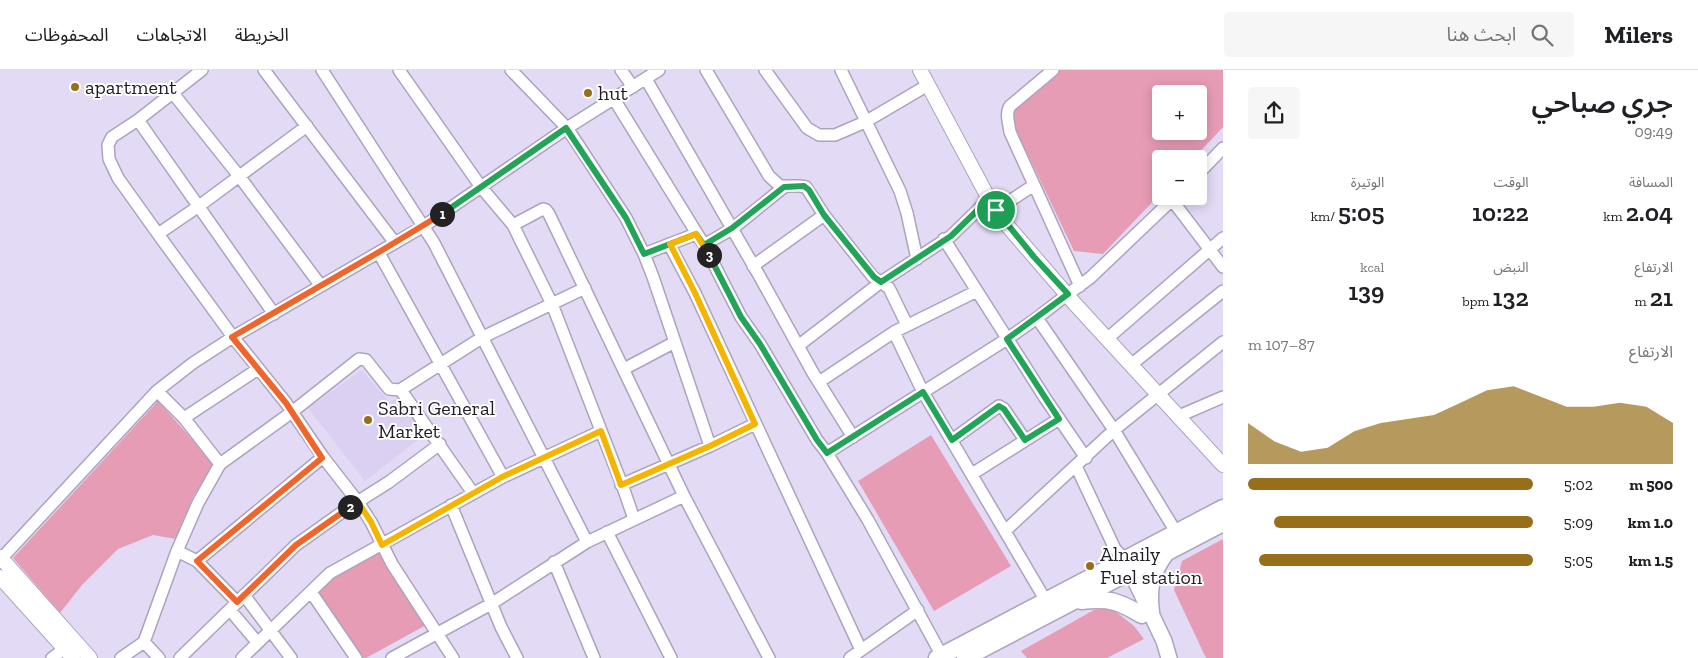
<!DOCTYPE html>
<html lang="ar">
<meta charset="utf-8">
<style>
body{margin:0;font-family:"Zilla Slab","Noto Sans Arabic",serif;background:#f6f6f6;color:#202124;direction:rtl;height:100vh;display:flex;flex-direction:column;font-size:19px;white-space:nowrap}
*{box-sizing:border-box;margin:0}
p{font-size:16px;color:#757577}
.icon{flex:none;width:28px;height:28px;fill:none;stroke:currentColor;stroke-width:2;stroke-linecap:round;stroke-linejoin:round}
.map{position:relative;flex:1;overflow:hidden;direction:ltr}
.drawer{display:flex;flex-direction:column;background:#fff;width:475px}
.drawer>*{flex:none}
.buttons{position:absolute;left:1152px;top:15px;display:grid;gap:10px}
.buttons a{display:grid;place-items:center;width:55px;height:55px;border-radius:5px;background:#fff;box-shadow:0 2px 12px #0003;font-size:25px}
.pin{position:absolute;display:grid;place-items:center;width:42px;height:42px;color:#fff;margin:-21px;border:2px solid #fff;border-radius:50%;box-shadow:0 1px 5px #0007}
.km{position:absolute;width:25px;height:25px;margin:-12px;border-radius:50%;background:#222;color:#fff;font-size:14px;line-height:25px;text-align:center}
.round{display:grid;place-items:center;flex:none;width:52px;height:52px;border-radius:5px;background:#f6f6f6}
.overview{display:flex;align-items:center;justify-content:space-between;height:85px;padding:0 25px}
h1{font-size:28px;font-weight:600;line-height:38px}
.figures{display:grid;grid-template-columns:repeat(3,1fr);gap:8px;height:85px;padding:5px 25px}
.figures div{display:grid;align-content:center}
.figures b{font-size:25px;font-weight:600}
.figures small{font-size:14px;font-weight:400}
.figures p{font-size:14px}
.chart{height:140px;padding:10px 25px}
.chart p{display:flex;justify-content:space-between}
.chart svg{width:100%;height:90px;margin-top:5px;fill:#976f1a;opacity:.7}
ul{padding:0 25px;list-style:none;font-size:16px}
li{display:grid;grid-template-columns:80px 60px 1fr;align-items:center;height:38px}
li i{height:12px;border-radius:6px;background:#976f1a}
header{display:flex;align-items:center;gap:30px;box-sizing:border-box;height:70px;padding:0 25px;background:#fff;border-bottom:1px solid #e0e0e0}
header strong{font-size:24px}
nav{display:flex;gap:28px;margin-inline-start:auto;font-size:18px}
.search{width:350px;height:45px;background:#f6f6f6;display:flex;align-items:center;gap:12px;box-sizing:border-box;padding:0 18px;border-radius:5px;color:#757577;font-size:19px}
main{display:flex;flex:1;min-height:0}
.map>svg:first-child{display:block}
</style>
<header>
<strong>Milers</strong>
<div class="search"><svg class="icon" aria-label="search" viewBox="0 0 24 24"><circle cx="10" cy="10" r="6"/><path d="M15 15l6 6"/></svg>ابحث هنا</div>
<nav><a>الخريطة</a><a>الاتجاهات</a><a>المحفوظات</a></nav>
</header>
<main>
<section class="drawer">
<div class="overview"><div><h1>جري صباحي</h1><p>09:49</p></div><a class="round"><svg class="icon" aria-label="share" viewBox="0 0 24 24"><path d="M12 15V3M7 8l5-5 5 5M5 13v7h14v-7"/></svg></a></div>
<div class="figures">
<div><p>المسافة</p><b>2.04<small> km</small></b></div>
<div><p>الوقت</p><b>10:22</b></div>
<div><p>الوتيرة</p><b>5:05<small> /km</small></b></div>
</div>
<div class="figures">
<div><p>الارتفاع</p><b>21<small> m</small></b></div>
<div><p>النبض</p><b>132<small> bpm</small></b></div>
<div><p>kcal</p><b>139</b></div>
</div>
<div class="chart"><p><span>الارتفاع</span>87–107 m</p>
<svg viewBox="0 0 160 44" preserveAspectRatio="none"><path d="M0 44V24L10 33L20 38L30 36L40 28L50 24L60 22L70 20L80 14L90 8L100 6L110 11L120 16L130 16L140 14L150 16L160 24V44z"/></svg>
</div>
<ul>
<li><b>500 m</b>5:02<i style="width:100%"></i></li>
<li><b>1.0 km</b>5:09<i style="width:91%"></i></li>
<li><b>1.5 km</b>5:05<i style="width:96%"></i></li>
</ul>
</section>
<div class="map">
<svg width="1223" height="588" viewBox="0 0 1223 588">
<rect width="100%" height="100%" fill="#e3daf5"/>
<path fill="#dcd0f2" d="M 362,300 L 389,332 L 399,327 L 428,362 L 365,411 L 308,338 Z"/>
<path fill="#e79cb5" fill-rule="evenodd" d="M 1056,0 L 1223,0 L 1223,57 L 1193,89 L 1161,89 L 1161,123 L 1103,184 L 1074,181 L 1007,41 ZM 1161,24 L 1199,24 L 1199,61 L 1161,61 Z
M 158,331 L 214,394 L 193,427 L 176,469 L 153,465 L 118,479 L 82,515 L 60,543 L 13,488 Z
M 931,365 L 1011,496 L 934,541 L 858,411 Z
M 1223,469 L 1223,588 L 1206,588 L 1174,520 L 1182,491 Z
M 379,483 L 428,554 L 366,588 L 361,588 L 315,522 L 335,507 Z
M 1111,538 L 1134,556 L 1144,569 L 1107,588 L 1027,588 L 1021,581 L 1094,540 Z"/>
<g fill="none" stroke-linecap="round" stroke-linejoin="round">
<g stroke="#aca3bd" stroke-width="14">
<path id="minor" d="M 202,0 L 138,50 L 112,67 L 108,75 L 109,89 L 118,108 L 158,164 L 233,267 L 286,333 L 323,387 L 358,432 L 371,452 L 392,494 L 453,588
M 264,0 L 395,173
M 322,0 L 434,173 L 587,472
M 399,0 L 481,117 L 513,155 L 552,234 L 624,420 L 634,449
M 511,0 L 567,58 L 577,73 L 626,148 L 644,184 L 653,207 L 710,376
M 621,0 L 633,17
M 706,0 L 769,106 L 780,116 L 799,116 L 806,117 L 824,145 L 873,207 L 889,218 L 907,255
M 765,0 L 807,58 L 819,65 L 835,65 L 865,52 L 928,15
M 841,0 L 900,121 L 907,143 L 917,189
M 1053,0 L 1010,36 C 1005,43 1009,54 1010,62 L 1080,216
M 646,9 L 760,207 L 813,303 L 853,367
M 172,22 L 239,106 L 321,216
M 614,29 L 704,175 L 741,247 L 760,274 L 817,370 L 827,383 L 868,450 L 942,586
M 138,50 L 274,244
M 1199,103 L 1223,78
M 1172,130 L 1223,197
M 996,140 L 1034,115
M 513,155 L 543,139 L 546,140 L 549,144 L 684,426 L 769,588
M 158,164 L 199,136 L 307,56
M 944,169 L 1045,328 L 1086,388
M 669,174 L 695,223 L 861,580
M 704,175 L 732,159 L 784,117
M 379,183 L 503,407
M 644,184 L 696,164
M 753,196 L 824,145
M 1037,248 L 1114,360 L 1176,462
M 894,262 L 923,322 L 1046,531
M 1108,268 L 1223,168
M 798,276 L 881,212 L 951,166 L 989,129
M 1132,294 L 1223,221
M 624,299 L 675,272
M 819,312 L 894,262 L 977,221
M 400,320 L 483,267 L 585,218
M 157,321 L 184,348 L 220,394
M 1179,346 L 1223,327
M 184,348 L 258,299
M 952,370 L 999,336 L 1004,339 L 1025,370
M 827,383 L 1007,269 L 1037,248 L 1068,224 L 1090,208 L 1176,126
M 1076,396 L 1115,479 L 1125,490
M 972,404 L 1059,349
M 621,415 L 710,376 L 755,354
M 451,435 L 501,557 L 517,588
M 1005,461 L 1114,360 L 1223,272
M 607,462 L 671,588
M 177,481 L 197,491 L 237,532
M 0,490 L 157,321 L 193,293 L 233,267 L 424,156 L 567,58 L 659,0
M 197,491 L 323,387
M 554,492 L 594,588
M 311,522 L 356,588
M 244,525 L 291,588
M 230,540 L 257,572
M 144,572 L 159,588
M 52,588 L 65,578
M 121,588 L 144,572 L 177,481 L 198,433 L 220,394 L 292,342 L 359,289 L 366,290 L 389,319 L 400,320 L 405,326 L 473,423
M 180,588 L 296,475 L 348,438 L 389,412 L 440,374
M 242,588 L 330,503 L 503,407 L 601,361
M 392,588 L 491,534 L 587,472 L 684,426
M 850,588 L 918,540"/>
</g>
<g stroke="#aca3bd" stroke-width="16">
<path id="tertiary" d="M 920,0 L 989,129 L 1005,153 L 1075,234 L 1223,395
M 0,487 L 90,588
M 0,507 L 73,588"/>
</g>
<g stroke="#aca3bd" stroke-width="18">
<path id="secondary" d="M 1126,491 L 1164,571 L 1169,588"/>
</g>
<g stroke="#aca3bd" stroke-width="19">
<path id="primary" d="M 1081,531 C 1110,528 1118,531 1142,545
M 1151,542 C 1148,518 1151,503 1166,483
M 937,588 L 1223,438
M 965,588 L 1223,453"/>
</g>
<use href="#minor" stroke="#fff" stroke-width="11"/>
<use href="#tertiary" stroke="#fff" stroke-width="14"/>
<use href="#secondary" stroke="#fff" stroke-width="15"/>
<use href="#primary" stroke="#fff" stroke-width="16"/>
</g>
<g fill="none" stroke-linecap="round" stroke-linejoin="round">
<g stroke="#fff" stroke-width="10">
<path id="split-1" d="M 442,144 L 566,58 L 626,148 L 644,184 L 696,164 L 704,175 L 732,158 L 784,117 L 804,116 L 809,120 L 824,145 L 874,207 L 881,212 L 951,166 L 989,129 L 996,140"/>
</g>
<g stroke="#fff" stroke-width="10">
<path id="split-2" d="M 350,437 L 296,475 L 237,532 L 197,491 L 322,388 L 286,333 L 232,267 L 379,182 L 442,144"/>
</g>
<g stroke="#fff" stroke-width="10">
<path id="split-3" d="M 350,437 L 358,432 L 371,452 L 382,475 L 502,407 L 601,361 L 621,415 L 710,376 L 755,354 L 695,223 L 670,174 L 696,164 L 709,185"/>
</g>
<g stroke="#fff" stroke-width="10">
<path id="split-4" d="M 709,185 L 741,247 L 760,274 L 817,370 L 827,383 L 923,322 L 952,370 L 999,336 L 1004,339 L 1025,370 L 1059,349 L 1007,269 L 1068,224 L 1034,187 L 996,140"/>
</g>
<use href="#split-1" stroke="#22a559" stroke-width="6"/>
<use href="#split-2" stroke="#f0652b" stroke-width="6"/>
<use href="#split-3" stroke="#f5b400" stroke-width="6"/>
<use href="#split-4" stroke="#22a559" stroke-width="6"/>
</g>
<g fill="#976f1a" stroke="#fff" stroke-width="2">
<circle cx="75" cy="17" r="5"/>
<circle cx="588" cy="23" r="5"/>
<circle cx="368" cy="350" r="5"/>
<circle cx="1090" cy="496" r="5"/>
</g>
<g text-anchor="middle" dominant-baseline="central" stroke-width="4" stroke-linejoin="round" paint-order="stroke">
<g font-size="20" fill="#1f1c25" stroke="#fff" text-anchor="start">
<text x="85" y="17">apartment</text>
<text x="598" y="23">hut</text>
<text x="378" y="338">Sabri General<tspan x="378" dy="23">Market</tspan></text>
<text x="1100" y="484">Alnaily<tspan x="1100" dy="23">Fuel station</tspan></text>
</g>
</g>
</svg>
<div class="buttons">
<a>+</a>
<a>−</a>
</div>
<div class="pin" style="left:996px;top:140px;background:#1e9e55"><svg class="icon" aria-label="arrive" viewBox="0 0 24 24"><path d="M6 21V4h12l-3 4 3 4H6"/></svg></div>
<b class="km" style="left:442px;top:144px">1</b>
<b class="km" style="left:350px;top:437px">2</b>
<b class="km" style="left:709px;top:185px">3</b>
</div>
</main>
